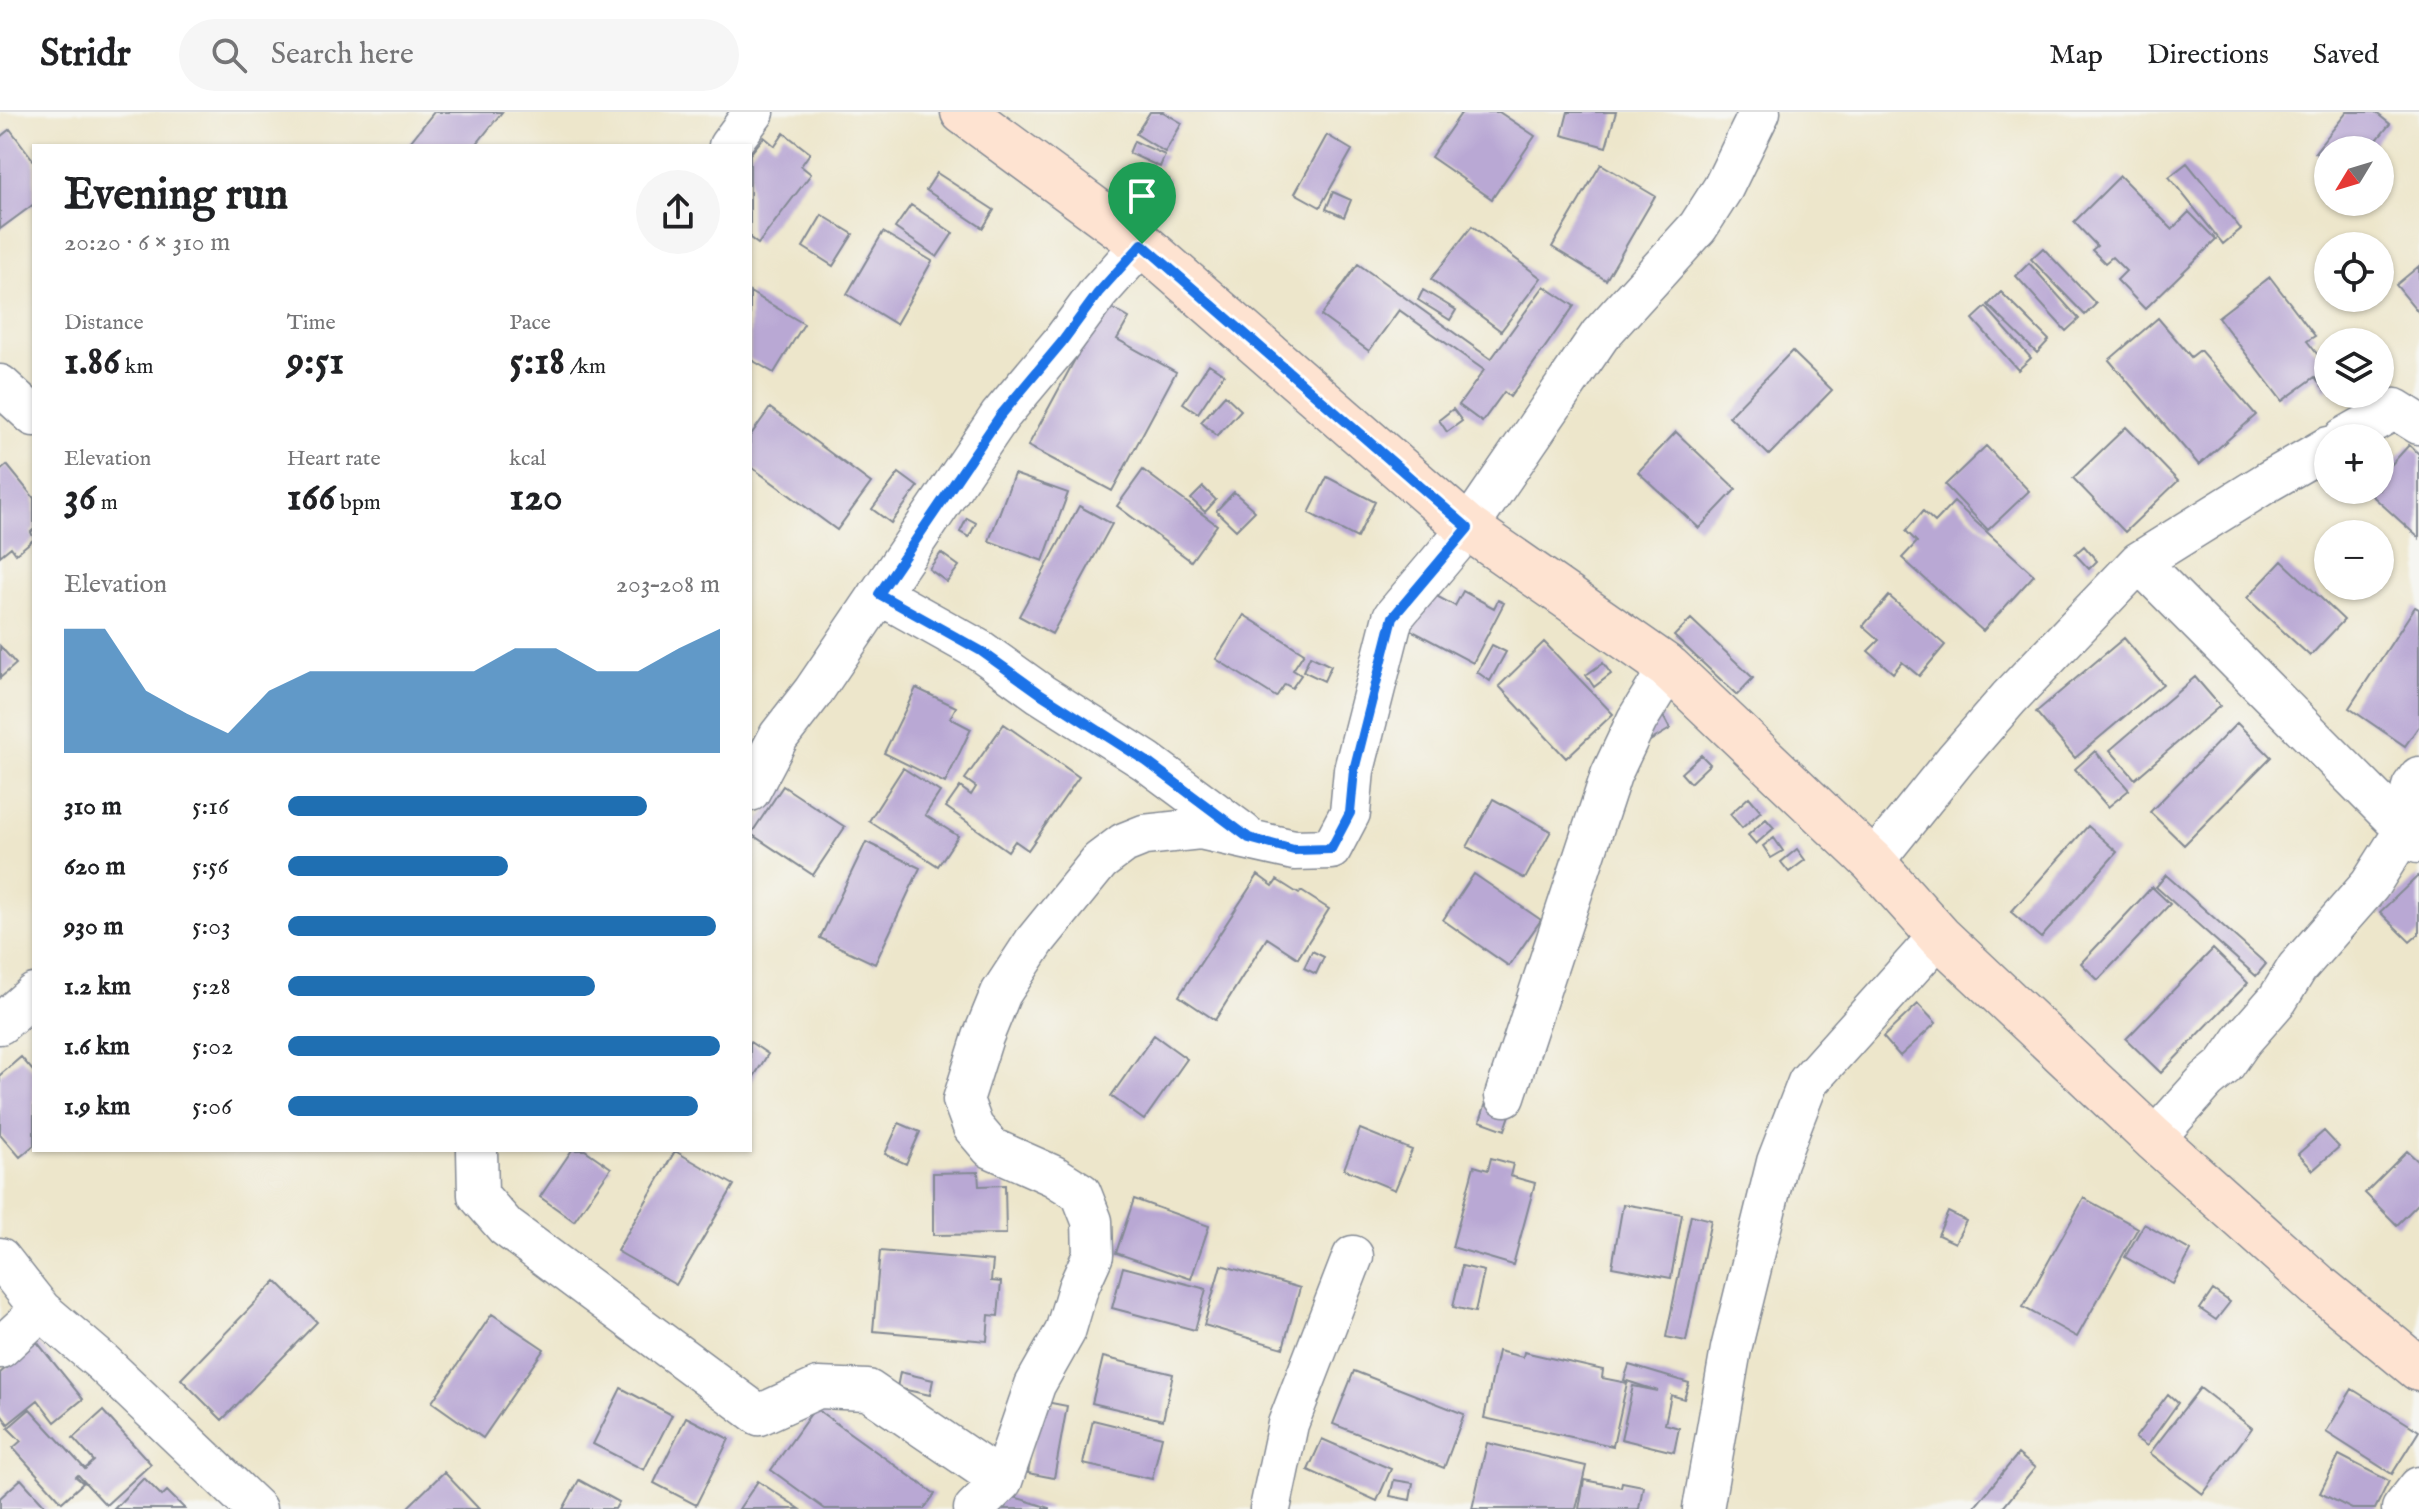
<!DOCTYPE html>
<meta charset="utf-8">
<style>
body{margin:0;font-family:"IM FELL English",serif;background:#f6f6f6;color:#202124;height:100vh;display:flex;flex-direction:column;font-size:30px;white-space:nowrap}
*{box-sizing:border-box;margin:0}
p{font-size:26px;color:#757577}
.icon{flex:none;width:44px;height:44px;fill:none;stroke:currentColor;stroke-width:2;stroke-linecap:round;stroke-linejoin:round}
.map{position:relative;flex:1;overflow:hidden}
.panel{position:absolute;left:32px;top:32px;width:720px;height:1008px;display:flex;flex-direction:column;background:#fff;border-radius:0px;box-shadow:0 2px 6px #0004}
.panel>*{flex:none}
.needle{width:52px;rotate:232deg}
.fabs{position:absolute;left:2314px;top:24px;display:grid;gap:16px}
.fabs a{display:grid;place-items:center;width:80px;height:80px;border-radius:50%;background:#fff;box-shadow:0 2px 6px #0004;font-size:40px}
.pin{position:absolute;display:grid;place-items:center;width:68px;height:68px;color:#fff;margin:-82px -34px;border-radius:50% 50% 50% 0;rotate:-45deg;box-shadow:0 0 8px #0007}
.pin .icon{rotate:45deg}
.round{display:grid;place-items:center;flex:none;width:84px;height:84px;border-radius:42px;background:#f6f6f6}
.summary{display:flex;align-items:center;justify-content:space-between;height:136px;padding:0 32px}
h1{font-size:44px;font-weight:700;line-height:60px}
.metrics{display:grid;grid-template-columns:repeat(3,1fr);gap:12px;height:136px;padding:8px 32px}
.metrics div{display:grid;align-content:center}
.metrics b{font-size:40px;font-weight:700}
.metrics small{font-size:22px;font-weight:400}
.metrics p{font-size:22px}
.chart{height:224px;padding:16px 32px}
.chart p{display:flex;justify-content:space-between}
.chart svg{width:100%;height:144px;margin-top:8px;fill:#1f6fb2;opacity:.7}
ul{padding:0 32px;list-style:none;font-size:26px}
li{display:grid;grid-template-columns:128px 96px 1fr;align-items:center;height:60px}
li i{height:20px;border-radius:10px;background:#1f6fb2}
header{display:flex;align-items:center;gap:48px;box-sizing:border-box;height:112px;padding:0 40px;background:#fff;border-bottom:2px solid #e0e0e0}
header strong{font-size:38px}
nav{display:flex;gap:44px;margin-inline-start:auto;font-size:28px}
.search{width:560px;height:72px;background:#f6f6f6;display:flex;align-items:center;gap:20px;box-sizing:border-box;padding:0 28px;border-radius:44px;color:#757577;font-size:30px}
.map>svg:first-child{display:block}
</style>
<header>
<strong>Stridr</strong>
<div class="search"><svg class="icon" aria-label="search" viewBox="0 0 24 24"><circle cx="10" cy="10" r="6"/><path d="M15 15l6 6"/></svg>Search here</div>
<nav><a>Map</a><a>Directions</a><a>Saved</a></nav>
</header>
<div class="map">
<svg width="2419" height="1397" viewBox="0 0 2419 1397">
<rect width="100%" height="100%" fill="#f6f6f2"/>
<filter id="ink" filterUnits="userSpaceOnUse"><feTurbulence type="fractalNoise" baseFrequency=".0125" numOctaves="2"/><feDisplacementMap in="SourceGraphic" scale="16" xChannelSelector="R" yChannelSelector="G"/><feConvolveMatrix kernelMatrix="1 2 1 2 8 2 1 2 1" color-interpolation-filters="sRGB"/></filter>
<filter id="wash" filterUnits="userSpaceOnUse"><feTurbulence type="fractalNoise" baseFrequency=".006" numOctaves="4" result="noise"/><feDisplacementMap in="SourceGraphic" scale="32" xChannelSelector="R" yChannelSelector="G"/><feGaussianBlur stdDeviation="1.8" result="paint"/><feColorMatrix in="noise" values="0 0 0 0 0 0 0 0 0 0 0 0 0 0 0 0 0 1.4 0 .05"/><feComposite in="paint" operator="in"/></filter>
<g filter="url(#wash)">
<rect width="100%" height="100%" fill="#ede6cb"/>
<g id="blocks">
<path fill="#b9a8d4" d="M 434,0 L 502,0 L 475,34 L 407,34 Z
M 1150,0 L 1163,0 L 1182,11 L 1165,40 L 1136,22 Z
M 1462,0 L 1499,0 L 1535,24 L 1492,87 L 1431,45 Z
M 1568,0 L 1616,0 L 1606,35 L 1562,23 Z
M 2347,0 L 2375,0 L 2390,12 L 2369,38 L 2328,38 L 2328,51 L 2315,40 Z
M 10,17 L 34,49 L 34,92 L 0,117 L 0,25 Z
M 784,21 L 810,41 L 801,54 L 811,62 L 758,132 L 750,126 L 750,42 L 764,25 L 775,34 Z
M 1327,23 L 1352,38 L 1320,95 L 1295,81 Z
M 1134,29 L 1165,43 L 1160,55 L 1129,41 Z
M 2187,51 L 2241,117 L 2223,132 L 2169,65 Z
M 1601,52 L 1655,84 L 1606,168 L 1552,135 Z
M 1150,58 L 1169,67 L 1159,86 L 1141,77 Z
M 937,61 L 994,98 L 983,116 L 926,78 Z
M 2120,64 L 2172,117 L 2189,100 L 2216,128 L 2145,197 L 2117,168 L 2126,159 L 2112,145 L 2105,151 L 2092,138 L 2097,134 L 2074,110 Z
M 1333,80 L 1351,88 L 1344,105 L 1326,97 Z
M 911,93 L 953,121 L 937,145 L 895,116 Z
M 822,103 L 853,122 L 833,154 L 803,135 Z
M 1472,114 L 1541,166 L 1501,219 L 1431,167 Z
M 883,120 L 932,149 L 896,212 L 847,182 Z
M 2043,136 L 2096,192 L 2085,203 L 2031,147 Z
M 2029,151 L 2079,207 L 2066,219 L 2016,164 Z
M 1358,152 L 1491,247 L 1544,174 L 1574,194 L 1510,285 L 1504,280 L 1482,310 L 1459,293 L 1484,258 L 1399,198 L 1369,239 L 1321,204 Z
M 2419,154 L 2419,201 L 2396,173 Z
M 2270,165 L 2315,224 L 2307,229 L 2328,256 L 2328,276 L 2325,279 L 2315,265 L 2282,289 L 2218,205 Z
M 1423,178 L 1456,198 L 1450,208 L 1418,188 Z
M 750,180 L 804,212 L 774,261 L 750,247 Z
M 2001,180 L 2049,228 L 2037,241 L 1988,193 Z
M 1105,192 L 1129,206 L 1117,227 L 1176,260 L 1112,379 L 1028,334 Z
M 1986,195 L 2031,246 L 2018,258 L 1973,207 Z
M 2158,206 L 2191,245 L 2200,238 L 2256,303 L 2199,353 L 2109,248 Z
M 1792,239 L 1832,278 L 1769,343 L 1729,304 Z
M 1209,252 L 1224,262 L 1198,301 L 1183,291 Z
M 1225,283 L 1241,298 L 1217,324 L 1201,310 Z
M 770,296 L 871,371 L 837,418 L 750,354 L 750,324 Z
M 1453,297 L 1462,309 L 1447,320 L 1439,308 Z
M 2126,315 L 2178,369 L 2125,420 L 2073,366 Z
M 1676,320 L 1736,377 L 1699,416 L 1638,360 Z
M 2409,333 L 2419,342 L 2419,426 L 2366,378 L 2380,378 L 2380,365 Z
M 1986,334 L 2029,379 L 1988,418 L 1945,373 Z
M 7,353 L 34,386 L 34,417 L 31,420 L 34,427 L 16,442 L 11,435 L 0,444 L 0,359 Z
M 1143,358 L 1217,413 L 1191,449 L 1117,394 Z
M 899,361 L 918,375 L 891,411 L 872,397 Z
M 1014,362 L 1068,381 L 1043,449 L 989,429 Z
M 1327,365 L 1375,390 L 1357,426 L 1309,401 Z
M 1203,375 L 1216,388 L 1205,400 L 1191,387 Z
M 1234,380 L 1255,399 L 1236,418 L 1216,399 Z
M 1954,390 L 2034,463 L 1983,519 L 1902,446 L 1917,430 L 1906,419 L 1923,399 L 1935,410 Z
M 1079,394 L 1112,412 L 1052,522 L 1019,504 Z
M 967,406 L 976,411 L 969,425 L 960,420 Z
M 2084,434 L 2097,449 L 2089,457 L 2075,442 Z
M 941,441 L 959,454 L 947,470 L 929,457 Z
M 2282,449 L 2344,508 L 2310,544 L 2247,486 Z
M 1427,479 L 1455,494 L 1463,479 L 1494,496 L 1498,488 L 1504,491 L 1473,551 L 1407,516 Z
M 1889,484 L 1945,533 L 1919,564 L 1902,550 L 1893,561 L 1868,539 L 1879,528 L 1863,514 Z
M 2415,495 L 2419,497 L 2419,614 L 2405,634 L 2349,596 Z
M 1244,503 L 1304,541 L 1293,558 L 1301,563 L 1292,576 L 1285,572 L 1276,585 L 1216,547 Z
M 1691,507 L 1753,566 L 1737,583 L 1674,524 Z
M 2124,526 L 2163,572 L 2075,646 L 2036,600 Z
M 1544,530 L 1613,602 L 1566,646 L 1499,574 Z
M 1492,533 L 1506,540 L 1490,569 L 1477,560 Z
M 0,534 L 16,552 L 0,566 Z
M 1310,544 L 1331,554 L 1324,569 L 1303,559 Z
M 1603,551 L 1611,562 L 1594,575 L 1586,563 Z
M 2195,565 L 2220,594 L 2135,667 L 2110,638 Z
M 916,576 L 956,595 L 950,606 L 971,617 L 945,671 L 884,641 Z
M 1663,604 L 1670,617 L 1650,629 L 1642,616 Z
M 2237,611 L 2271,645 L 2184,733 L 2150,700 Z
M 1004,612 L 1079,665 L 1028,738 L 1015,729 L 1008,739 L 946,695 L 960,675 L 971,683 L 976,675 L 965,667 Z
M 2095,639 L 2129,678 L 2108,695 L 2075,657 Z
M 1701,643 L 1710,652 L 1690,671 L 1681,661 Z
M 903,656 L 940,680 L 925,703 L 958,724 L 938,754 L 869,709 Z
M 783,674 L 845,715 L 813,763 L 751,722 Z
M 1749,685 L 1761,699 L 1742,716 L 1730,702 Z
M 1493,687 L 1551,719 L 1525,767 L 1467,735 Z
M 1766,707 L 1774,716 L 1756,732 L 1748,723 Z
M 2088,714 L 2117,740 L 2041,826 L 2011,800 Z
M 1774,726 L 1783,739 L 1771,746 L 1763,734 Z
M 866,730 L 920,756 L 875,852 L 820,826 Z
M 1797,737 L 1805,748 L 1789,760 L 1781,750 Z
M 1474,762 L 1541,808 L 1509,854 L 1443,808 Z
M 1258,763 L 1273,774 L 1277,768 L 1299,782 L 1301,779 L 1329,797 L 1298,846 L 1267,826 L 1215,908 L 1179,884 Z
M 2166,763 L 2266,852 L 2256,864 L 2156,775 Z
M 2419,763 L 2419,822 L 2410,830 L 2380,800 Z
M 2152,775 L 2170,792 L 2098,868 L 2081,851 Z
M 2213,837 L 2248,871 L 2161,961 L 2126,927 Z
M 1312,839 L 1324,845 L 1316,862 L 1304,856 Z
M 1918,892 L 1936,911 L 1900,944 L 1883,925 Z
M 1154,923 L 1187,947 L 1144,1008 L 1111,984 Z
M 750,930 L 768,942 L 750,971 Z
M 21,945 L 34,960 L 34,1033 L 20,1045 L 0,1022 L 0,963 Z
M 1487,988 L 1512,997 L 1505,1018 L 1480,1009 Z
M 899,1011 L 920,1020 L 906,1052 L 885,1042 Z
M 1360,1017 L 1412,1038 L 1395,1078 L 1344,1057 Z
M 2324,1019 L 2339,1035 L 2313,1058 L 2298,1042 Z
M 572,1038 L 585,1038 L 611,1056 L 574,1109 L 540,1085 Z
M 675,1039 L 734,1073 L 676,1173 L 617,1139 Z
M 2407,1039 L 2419,1050 L 2419,1091 L 2397,1113 L 2365,1081 Z
M 1491,1046 L 1513,1052 L 1510,1064 L 1535,1071 L 1513,1153 L 1452,1135 L 1474,1054 L 1488,1058 Z
M 978,1060 L 979,1074 L 1005,1073 L 1006,1122 L 933,1123 L 933,1061 Z
M 2084,1086 L 2138,1116 L 2077,1225 L 2023,1195 Z
M 1134,1087 L 1209,1114 L 1191,1167 L 1116,1141 Z
M 1623,1092 L 1682,1102 L 1671,1166 L 1612,1155 Z
M 1948,1100 L 1966,1109 L 1955,1131 L 1938,1123 Z
M 1691,1103 L 1711,1108 L 1686,1229 L 1666,1225 Z
M 2144,1112 L 2191,1139 L 2173,1172 L 2125,1145 Z
M 880,1139 L 993,1149 L 991,1169 L 1001,1170 L 998,1204 L 989,1203 L 987,1229 L 873,1219 Z
M 1221,1153 L 1300,1176 L 1283,1236 L 1204,1213 Z
M 1462,1154 L 1484,1159 L 1475,1200 L 1453,1195 Z
M 1123,1155 L 1206,1177 L 1195,1218 L 1112,1196 Z
M 276,1169 L 317,1210 L 222,1308 L 181,1267 Z
M 2213,1178 L 2230,1190 L 2216,1208 L 2200,1197 Z
M 492,1202 L 544,1237 L 483,1326 L 432,1290 Z
M 37,1230 L 83,1287 L 55,1310 L 38,1288 L 8,1312 L 0,1301 L 0,1261 Z
M 1498,1239 L 1523,1245 L 1524,1240 L 1603,1258 L 1602,1266 L 1627,1271 L 1613,1334 L 1484,1306 Z
M 1103,1245 L 1173,1262 L 1163,1308 L 1092,1291 Z
M 1629,1253 L 1689,1271 L 1684,1287 L 1671,1283 L 1665,1312 L 1679,1316 L 1674,1340 L 1621,1327 L 1633,1274 L 1658,1279 L 1624,1268 Z
M 1354,1259 L 1464,1302 L 1444,1356 L 1333,1312 Z
M 900,1260 L 933,1268 L 930,1283 L 897,1276 Z
M 621,1276 L 672,1303 L 644,1358 L 593,1332 Z
M 2200,1276 L 2252,1316 L 2203,1382 L 2150,1341 Z
M 2352,1277 L 2419,1319 L 2392,1362 L 2326,1320 Z
M 2168,1282 L 2178,1291 L 2147,1334 L 2135,1326 Z
M 1041,1289 L 1067,1294 L 1054,1366 L 1028,1361 Z
M 815,1296 L 935,1382 L 924,1397 L 825,1397 L 771,1358 Z
M 30,1297 L 85,1357 L 94,1349 L 73,1326 L 103,1299 L 151,1352 L 106,1393 L 78,1363 L 76,1365 L 83,1371 L 62,1390 L 13,1336 L 21,1329 L 8,1316 Z
M 686,1305 L 729,1327 L 696,1393 L 654,1371 Z
M 1093,1308 L 1162,1325 L 1152,1367 L 1083,1352 Z
M 1322,1327 L 1391,1357 L 1377,1389 L 1308,1358 Z
M 1487,1331 L 1586,1354 L 1576,1397 L 1472,1397 Z
M 2018,1342 L 2035,1356 L 2002,1397 L 1973,1397 Z
M 2339,1343 L 2389,1369 L 2375,1397 L 2352,1397 L 2320,1381 Z
M 444,1360 L 479,1397 L 406,1397 Z
M 144,1366 L 162,1384 L 167,1379 L 185,1397 L 114,1397 Z
M 21,1367 L 48,1397 L 0,1397 L 0,1386 Z
M 579,1368 L 619,1390 L 615,1397 L 563,1397 Z
M 1394,1368 L 1413,1371 L 1410,1388 L 1390,1384 Z
M 1584,1368 L 1621,1375 L 1622,1370 L 1643,1374 L 1639,1397 L 1579,1397 Z
M 758,1369 L 800,1397 L 739,1397 Z
M 998,1380 L 1050,1396 L 1050,1397 L 992,1397 Z"/>
</g>
</g>
<g filter="url(#ink)">
<use href="#blocks" fill-opacity="0" stroke="#848a94" stroke-width="2"/>
<g fill="none" stroke-linecap="round" stroke-linejoin="round">
<g stroke="#848a94" stroke-width="43">
<path id="street" d="M 729,34 L 754,0
M 0,273 L 34,304
M 2344,326 L 2395,297 L 2419,312
M 2139,450 L 2418,731
M 879,482 L 981,539 L 1041,582 L 1146,649 L 1243,721
M 750,679 L 779,624 L 813,580 L 1000,304 L 1062,230 L 1098,181 L 1142,132
M 1873,750 L 1956,647 L 2009,586 L 2139,450 L 2269,369 L 2328,335
M 0,912 L 34,882
M 1505,984 L 1611,663 L 1637,608 L 1669,556
M 2154,1027 L 2207,968 L 2224,954 L 2243,927 L 2278,887 L 2297,856 L 2370,773 L 2405,718 L 2412,675 L 2419,665
M 477,1038 L 478,1083 L 506,1115 L 759,1303 L 818,1276 L 868,1278 L 1002,1369
M 0,1146 L 41,1198 L 103,1251 L 256,1397
M 0,1236 L 41,1198
M 974,1397 L 1002,1369 L 1035,1273 L 1065,1220 L 1078,1176 L 1093,1143 L 1092,1109 L 1081,1081 L 1054,1064 L 991,1036 L 973,1015 L 963,988 L 983,925 L 1001,881 L 1035,829 L 1100,749 L 1124,731 L 1144,723 L 1200,717 L 1294,738 L 1331,737 L 1350,701 L 1354,658 L 1393,505 L 1468,416 L 1600,223 L 1698,115 L 1723,76 L 1760,0
M 1270,1397 L 1288,1312 L 1353,1144
M 1703,1397 L 1731,1237 L 1777,1050 L 1808,970 L 1939,824
M 2402,1397 L 2419,1375"/>
</g>
<g stroke="#848a94" stroke-width="47">
<path id="secondary" d="M 963,0 L 1142,132 L 1468,416 L 1669,556 L 1873,750 L 1939,824 L 2154,1027 L 2318,1174 L 2419,1257"/>
</g>
<use href="#street" stroke="#fff" stroke-width="40"/>
<use href="#secondary" stroke="#fee3d1" stroke-width="44"/>
</g>
</g>
<g fill="none" stroke-linecap="round" stroke-linejoin="round" filter="url(#ink)">
<g stroke="#fff" stroke-width="16">
<path id="route" d="M 1142,132 L 1468,416 L 1393,505 L 1354,658 L 1350,701 L 1331,737 L 1294,738 L 1249,726 L 1146,649 L 1041,582 L 981,539 L 879,482 L 1000,304 L 1062,230 L 1098,181 Z"/>
</g>
<use href="#route" stroke="#1a73e8" stroke-width="10"/>
</g>
</svg>
<div class="fabs">
<a><svg class="needle" viewBox="-14 -14 28 28"><path d="M0-13l5 13h-10z" fill="#e53935"/><path d="M0 13l5-13h-10z" fill="#757577"/></svg></a>
<a><svg class="icon" aria-label="locate" viewBox="0 0 24 24"><circle cx="12" cy="12" r="6"/><path d="M12 2v4M12 18v4M2 12h4M18 12h4"/></svg></a>
<a><svg class="icon" aria-label="layers" viewBox="0 0 24 24"><path d="M12 4l9 5-9 5-9-5zM3 14l9 5 9-5"/></svg></a>
<a>+</a>
<a>−</a>
</div>
<div class="pin" style="left:1142px;top:132px;background:#1e9e55"><svg class="icon" aria-label="arrive" viewBox="0 0 24 24"><path d="M6 21V4h12l-3 4 3 4H6"/></svg></div>
<section class="panel">
<div class="summary"><div><h1>Evening run</h1><p>20:20 · 6 × 310 m</p></div><a class="round"><svg class="icon" aria-label="share" viewBox="0 0 24 24"><path d="M12 15V3M7 8l5-5 5 5M5 13v7h14v-7"/></svg></a></div>
<div class="metrics">
<div><p>Distance</p><b>1.86<small> km</small></b></div>
<div><p>Time</p><b>9:51</b></div>
<div><p>Pace</p><b>5:18<small> /km</small></b></div>
</div>
<div class="metrics">
<div><p>Elevation</p><b>36<small> m</small></b></div>
<div><p>Heart rate</p><b>166<small> bpm</small></b></div>
<div><p>kcal</p><b>120</b></div>
</div>
<div class="chart"><p><span>Elevation</span>203–208 m</p>
<svg viewBox="0 0 160 44" preserveAspectRatio="none"><path d="M0 44V6L10 6L20 25L30 32L40 38L50 25L60 19L70 19L80 19L90 19L100 19L110 12L120 12L130 19L140 19L150 12L160 6V44z"/></svg>
</div>
<ul>
<li><b>310 m</b>5:16<i style="width:83%"></i></li>
<li><b>620 m</b>5:56<i style="width:51%"></i></li>
<li><b>930 m</b>5:03<i style="width:99%"></i></li>
<li><b>1.2 km</b>5:28<i style="width:71%"></i></li>
<li><b>1.6 km</b>5:02<i style="width:100%"></i></li>
<li><b>1.9 km</b>5:06<i style="width:95%"></i></li>
</ul>
</section>
</div>
